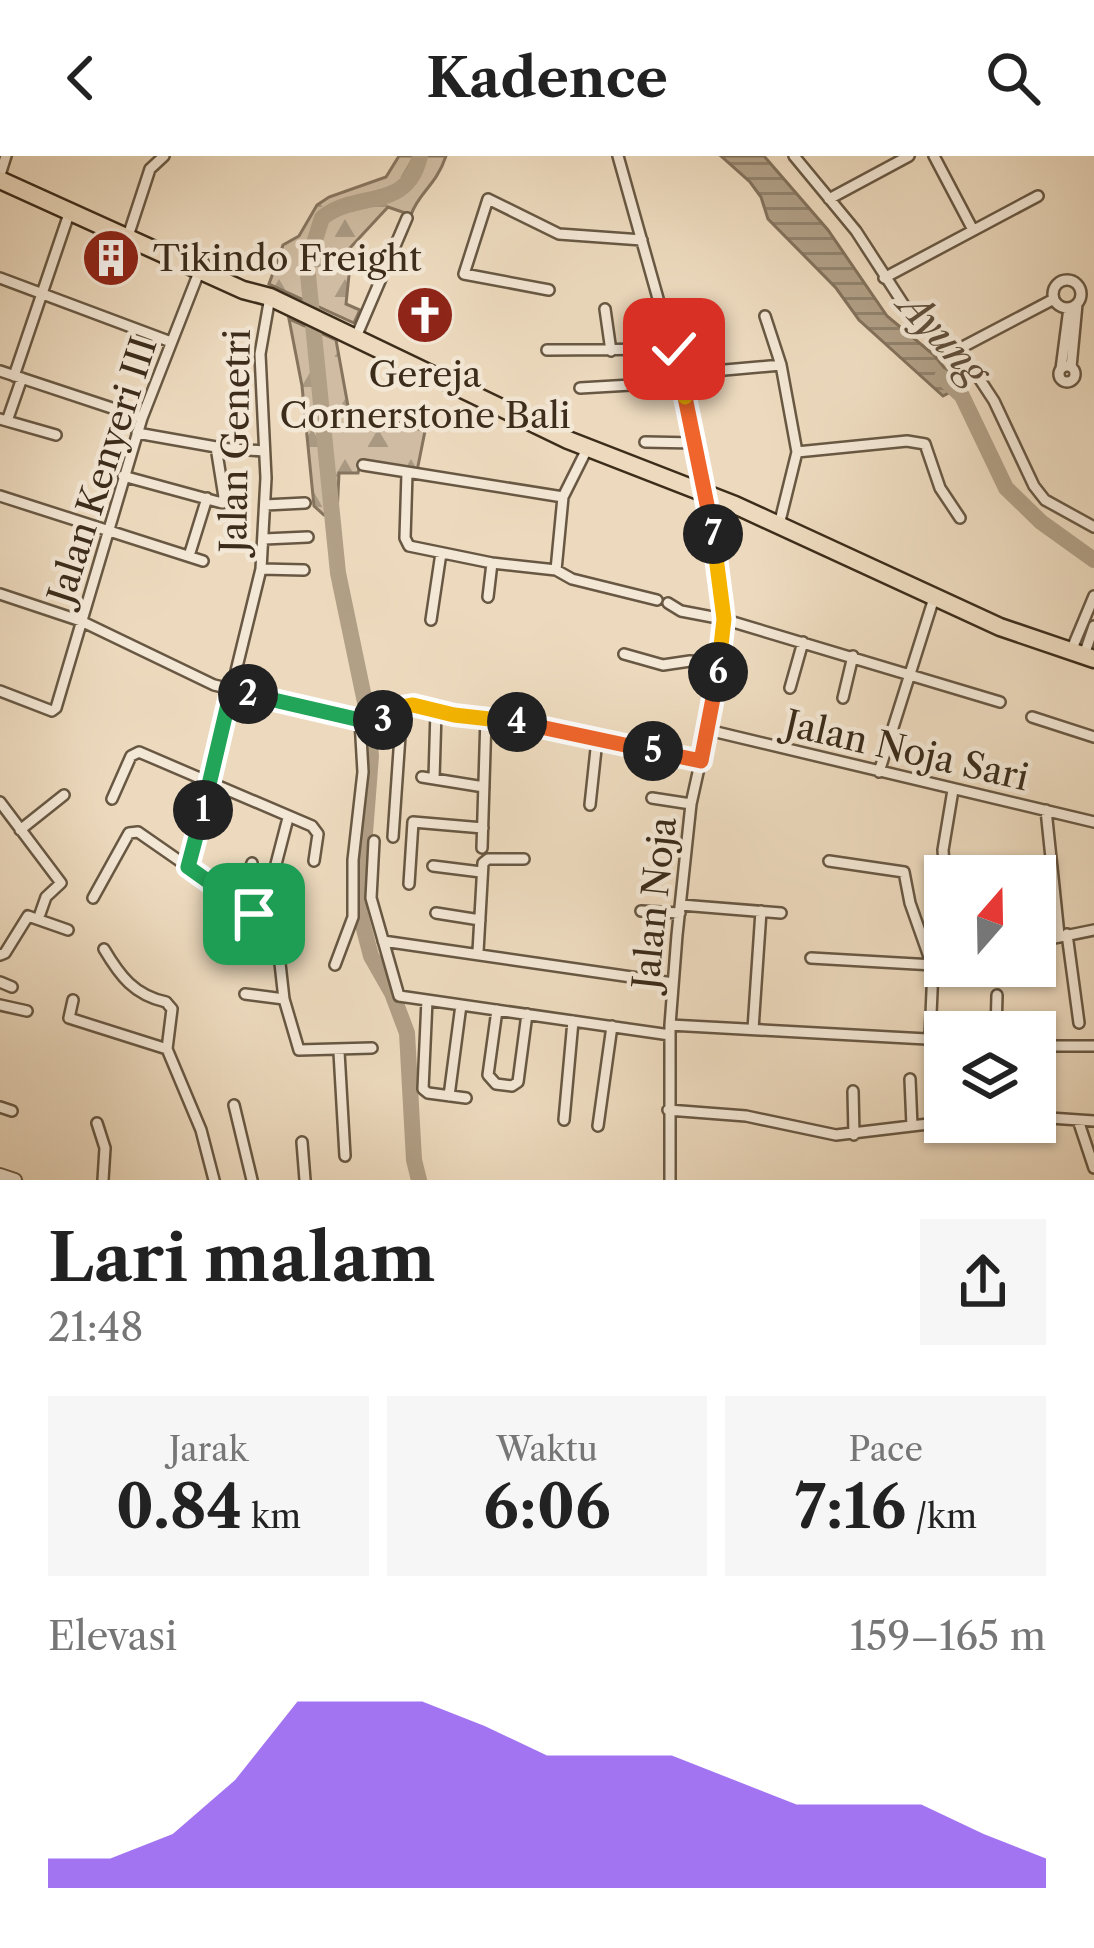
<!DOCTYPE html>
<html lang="id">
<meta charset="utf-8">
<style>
body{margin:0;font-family:"Libre Caslon Text",serif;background:#f6f6f6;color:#222;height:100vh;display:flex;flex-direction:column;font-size:45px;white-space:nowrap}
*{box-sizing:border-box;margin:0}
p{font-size:39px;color:#767676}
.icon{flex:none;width:66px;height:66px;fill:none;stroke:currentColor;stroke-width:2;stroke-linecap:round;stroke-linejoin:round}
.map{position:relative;height:1024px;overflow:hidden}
.panel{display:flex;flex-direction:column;background:#fff;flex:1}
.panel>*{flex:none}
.needle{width:78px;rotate:20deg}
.buttons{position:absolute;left:924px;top:699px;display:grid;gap:24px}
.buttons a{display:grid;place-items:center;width:132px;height:132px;border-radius:0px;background:#fff;box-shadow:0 3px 9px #0004;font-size:60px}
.pin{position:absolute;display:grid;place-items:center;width:102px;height:102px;color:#fff;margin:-51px;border-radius:24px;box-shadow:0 6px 18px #0006}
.km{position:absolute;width:60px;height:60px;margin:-30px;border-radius:50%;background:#222;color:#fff;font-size:33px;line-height:60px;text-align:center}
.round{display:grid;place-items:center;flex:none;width:126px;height:126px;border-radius:0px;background:#f6f6f6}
.head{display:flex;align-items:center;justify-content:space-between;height:204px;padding:0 48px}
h1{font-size:66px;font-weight:700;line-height:90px}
.stats{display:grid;grid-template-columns:repeat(3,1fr);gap:18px;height:204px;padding:12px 48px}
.stats div{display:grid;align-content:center;border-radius:0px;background:#f6f6f6;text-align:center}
.stats b{font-size:60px;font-weight:700}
.stats small{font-size:33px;font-weight:400}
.stats p{font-size:33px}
.chart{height:336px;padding:24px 48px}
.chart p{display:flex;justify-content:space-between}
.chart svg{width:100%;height:216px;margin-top:12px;fill:#7c3aed;opacity:.7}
header{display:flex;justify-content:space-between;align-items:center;height:156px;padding:0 48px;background:#fff;font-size:54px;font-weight:700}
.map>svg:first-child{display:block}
</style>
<header><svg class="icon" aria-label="back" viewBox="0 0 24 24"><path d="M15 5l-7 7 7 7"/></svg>Kadence<svg class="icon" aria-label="search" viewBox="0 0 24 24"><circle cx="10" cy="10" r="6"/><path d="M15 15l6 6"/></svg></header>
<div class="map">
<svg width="1094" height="1024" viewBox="0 0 1094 1024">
<defs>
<pattern id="forest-firs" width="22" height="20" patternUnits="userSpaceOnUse" patternTransform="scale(3)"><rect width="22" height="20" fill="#cfbca2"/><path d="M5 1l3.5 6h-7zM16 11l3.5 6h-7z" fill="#a99983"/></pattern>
<pattern id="water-rules" width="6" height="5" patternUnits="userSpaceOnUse" patternTransform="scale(3)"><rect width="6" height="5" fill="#b19f86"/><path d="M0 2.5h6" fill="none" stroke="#91826d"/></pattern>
</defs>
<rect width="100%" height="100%" fill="#eddabe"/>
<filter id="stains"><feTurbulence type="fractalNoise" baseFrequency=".00167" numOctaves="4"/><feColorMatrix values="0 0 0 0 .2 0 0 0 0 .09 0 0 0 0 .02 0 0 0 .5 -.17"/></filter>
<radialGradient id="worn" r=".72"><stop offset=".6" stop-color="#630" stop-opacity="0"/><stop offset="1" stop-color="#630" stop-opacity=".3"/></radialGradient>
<path fill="url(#forest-firs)" stroke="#86745e" stroke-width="3" d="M 399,0 L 446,0 C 436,30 418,37 411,59 L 388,51 L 349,93 L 341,114 L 349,119 L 346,148 L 360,154 L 354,167 L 269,128 L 283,89 L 299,80 L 317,49 L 329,41 L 386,21 Z
M 289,163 L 336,184 L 348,250 L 425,275 L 417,315 L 361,305 L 358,317 L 339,317 L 337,359 L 324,359 L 314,350 L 302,230 Z"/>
<path fill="url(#water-rules)" stroke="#82715b" stroke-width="3" d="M 721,0 L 764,0 L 828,74 L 887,160 L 934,199 L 960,231 L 943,240 L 859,164 L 836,132 L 768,63 L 761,41 L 750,26 Z"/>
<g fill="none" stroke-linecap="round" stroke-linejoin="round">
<path stroke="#b19f86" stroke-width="16" d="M 942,221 L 962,240 L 1006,332 L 1041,366 L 1094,404
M 419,1024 L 414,1004 L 407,877 L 392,837 L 371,800 L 359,754 L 371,600 L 366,551 L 338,417 L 307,109 L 322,62 C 358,33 407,57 420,0"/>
<g stroke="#685843" stroke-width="14">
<path id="minor" d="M 618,0 L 689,253 L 711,365 L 723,463 L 717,531 L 691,648 L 677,779 L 670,869 L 670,1024
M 794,0 L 856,75 L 913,163 L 973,213 L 994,245 L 1034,330 L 1045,344 L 1094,371
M 934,0 L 973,74
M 0,19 L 6,0
M 829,43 L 909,0
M 130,74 L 150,13 L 164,0
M 0,122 L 171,186
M 884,122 L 1038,40
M1053 138a14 14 0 1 1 28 0a14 14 0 1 1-28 0Z
M 549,134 L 464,118 L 488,43 L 559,78 L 642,84
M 605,153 L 611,195
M 765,160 L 781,209 L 797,296 L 779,369
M 356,181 L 407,62
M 547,194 L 674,193
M 955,195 L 1054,143
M1059 218a8 8 0 1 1 16 0a8 8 0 1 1-16 0Z
M 1071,211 L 1077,148
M 1061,213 L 1069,152
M 0,215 L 142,262
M 680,218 L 781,209
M 14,220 L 70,55
M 580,232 L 682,226
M 0,263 L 56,279
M 7,265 L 22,222
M 645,286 L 695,287
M 217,292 L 264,295
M 797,296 L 907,285 L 925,288 L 940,332 L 960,362
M 363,309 L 563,341
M 407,317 L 405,382 L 409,390 L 492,407 L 556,414 L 572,423 L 657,444
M 123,320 L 222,347 L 224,341 L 216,291 L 137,277
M 0,340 L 203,405
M 265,349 L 305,347
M 264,383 L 308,381
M 189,400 L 207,342
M 261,413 L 304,414
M 556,414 L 563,341 L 587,293
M 0,438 L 81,465 L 214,529 L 362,564 L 380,565 L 402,551 L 413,549 L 454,559 L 539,569 L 701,605
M 488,441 L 492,407
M 668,447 L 681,455 L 723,463 L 1000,546
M 431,464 L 441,397
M 1071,495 L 1094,440
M 624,498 L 663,509 L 690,505 L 719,507
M 1084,499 L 1094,470
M 790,532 L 803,486
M 0,535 L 52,555 L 56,552 L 142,262 L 203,106
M 843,542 L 853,500
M 1032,561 L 1094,581
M 708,574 L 1094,666
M 879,616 L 934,442
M 422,621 L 484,631
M 434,623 L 436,555
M 652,642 L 691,648
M 112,643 L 131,600 L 139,596 L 312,670 L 318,678 L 314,705
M 0,646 L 61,727 L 46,741 L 40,758
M 590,649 L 597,584
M 1046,654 L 1059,779
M 20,674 L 64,639
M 393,681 L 402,551
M 374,685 L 371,742 L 399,840 L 670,879
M 482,692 L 486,561
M 829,705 L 904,716 L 910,747 L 933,812 L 930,882
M 433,710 L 481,716
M 188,711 L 261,413 L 266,322 L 260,198 L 270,141
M 945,723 L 943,694 L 953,634
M 409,728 L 413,666 L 483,672
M 93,742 L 129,677 L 138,676 L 276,772 L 284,843 L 299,894 L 372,892
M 240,749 L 252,707
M 681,749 L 781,757
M 641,755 L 680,757
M 436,757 L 480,764
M 262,762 L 288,662
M 937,762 L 945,783
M 1067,778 L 1079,867
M 383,785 L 673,827
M 1035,786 L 1094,774
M 104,793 C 120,820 134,839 166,846 L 172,853 L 167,893 L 201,974 L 214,1024
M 478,796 L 483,707 L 488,703 L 524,703
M 0,799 L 5,797 L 28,760 L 68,774
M 811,802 L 951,810
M 335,809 L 353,761 L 353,704 L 363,616 L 360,564
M 0,826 L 12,831
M 245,838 L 284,843
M 73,844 L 69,862 L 167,893
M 427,844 L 423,933 L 428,937 L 466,942
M 0,849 L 27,855
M 497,854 L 488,919 L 496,928 L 512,930 L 518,926 L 527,858
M 670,869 L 945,884
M 753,873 L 761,755
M 996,876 L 997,839
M 1035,890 L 1094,890
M 339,896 L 345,1000
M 938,917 L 940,966
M 910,923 L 912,970
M 853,935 L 854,979
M 449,940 L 461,849
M 234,949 L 252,1024
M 0,951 L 12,955
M 668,954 L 746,960 L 836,979 L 945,966
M 1035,961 L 1094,965
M 564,964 L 573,865
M 1078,964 L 1094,1012
M 97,967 L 105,992 L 103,1024
M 598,970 L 612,870
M 302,986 L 305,1024"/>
</g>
<g stroke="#685843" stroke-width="16">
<path id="tertiary" d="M 0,1019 L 15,1024"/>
</g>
<g stroke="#3c2c1a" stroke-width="21">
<path id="trunk" d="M 0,24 L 243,134 L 270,141 L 568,284 L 735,349 L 1000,471 L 1094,503"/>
</g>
<use href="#minor" stroke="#f3e7d5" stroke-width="9"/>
<use href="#tertiary" stroke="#f3e7d5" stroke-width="12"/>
<use href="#trunk" stroke="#eddabe" stroke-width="16"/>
</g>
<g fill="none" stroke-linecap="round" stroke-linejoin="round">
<g stroke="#fff" stroke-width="24">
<path id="split-1" d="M 203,654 L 188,711 L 254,758"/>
</g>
<g stroke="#fff" stroke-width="24">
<path id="split-2" d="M 203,654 L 231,535 L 248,538"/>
</g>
<g stroke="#fff" stroke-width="24">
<path id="split-3" d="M 248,538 L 360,564 L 383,564"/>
</g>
<g stroke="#fff" stroke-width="24">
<path id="split-4" d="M 383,564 L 402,551 L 413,549 L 454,559 L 517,566"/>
</g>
<g stroke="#fff" stroke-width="24">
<path id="split-5" d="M 517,566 L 653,595"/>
</g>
<g stroke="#fff" stroke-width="24">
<path id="split-6" d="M 653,595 L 701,605 L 718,516"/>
</g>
<g stroke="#fff" stroke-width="24">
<path id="split-7" d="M 713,378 L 724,463 L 718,516"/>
</g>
<g stroke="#fff" stroke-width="24">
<path id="split-8" d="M 685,241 L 713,378"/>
</g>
<g stroke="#fff" stroke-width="24">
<path id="split-9" d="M 674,193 L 685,241"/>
</g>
<use href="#split-1" stroke="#22a559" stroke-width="15"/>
<use href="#split-2" stroke="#22a559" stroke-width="15"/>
<use href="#split-3" stroke="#22a559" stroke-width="15"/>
<use href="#split-4" stroke="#f5b400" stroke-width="15"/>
<use href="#split-5" stroke="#f0652b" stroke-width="15"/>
<use href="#split-6" stroke="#f0652b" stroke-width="15"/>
<use href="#split-7" stroke="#f5b400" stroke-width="15"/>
<use href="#split-8" stroke="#f0652b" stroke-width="15"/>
<use href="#split-9" stroke="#f5b400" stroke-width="15"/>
</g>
<defs>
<g id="building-disc" transform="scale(3)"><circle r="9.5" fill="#8f2418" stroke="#f3e7d5"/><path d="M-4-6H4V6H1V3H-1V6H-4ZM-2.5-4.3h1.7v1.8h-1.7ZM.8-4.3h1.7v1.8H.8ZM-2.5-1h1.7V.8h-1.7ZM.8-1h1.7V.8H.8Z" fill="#fff"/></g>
<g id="church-disc" transform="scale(3)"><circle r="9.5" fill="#8f2418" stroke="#f3e7d5"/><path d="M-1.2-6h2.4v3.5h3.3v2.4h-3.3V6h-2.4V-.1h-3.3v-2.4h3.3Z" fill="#fff"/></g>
</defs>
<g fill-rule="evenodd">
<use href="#building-disc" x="111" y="102"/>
<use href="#church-disc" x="425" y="159"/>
</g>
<g text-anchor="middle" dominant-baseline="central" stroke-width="9" stroke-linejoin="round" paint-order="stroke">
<g font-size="36" fill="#3c2c1a" stroke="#f3e7d5" text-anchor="start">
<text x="153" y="102">Tikindo Freight</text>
<text x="425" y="218" text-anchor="middle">Gereja<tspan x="425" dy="41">Cornerstone Bali</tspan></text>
</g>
<g font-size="36" fill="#3c2c1a" stroke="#f3e7d5">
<text transform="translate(235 285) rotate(-89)">Jalan Genetri</text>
<text transform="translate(102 314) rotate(-72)">Jalan Kenyeri III</text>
<text transform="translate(907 594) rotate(13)">Jalan Noja Sari</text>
<text transform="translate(654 747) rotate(-84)">Jalan Noja</text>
</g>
<g font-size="39" font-style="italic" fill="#5f4e3a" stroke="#f3e7d5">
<text transform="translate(944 182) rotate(47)">Ayung</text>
</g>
</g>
<rect width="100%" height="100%" filter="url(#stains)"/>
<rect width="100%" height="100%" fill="url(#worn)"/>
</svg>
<div class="buttons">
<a><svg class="needle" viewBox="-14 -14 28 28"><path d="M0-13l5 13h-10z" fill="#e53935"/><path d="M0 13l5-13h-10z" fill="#767676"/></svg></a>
<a><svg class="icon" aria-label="layers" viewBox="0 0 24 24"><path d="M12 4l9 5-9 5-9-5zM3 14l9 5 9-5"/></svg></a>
</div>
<div class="pin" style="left:254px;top:758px;background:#1e9e55"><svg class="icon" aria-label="arrive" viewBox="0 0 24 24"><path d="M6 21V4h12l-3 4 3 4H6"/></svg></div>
<div class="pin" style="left:674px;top:193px;background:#d93025"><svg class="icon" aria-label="check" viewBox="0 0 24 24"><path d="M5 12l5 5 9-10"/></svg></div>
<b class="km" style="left:203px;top:654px">1</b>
<b class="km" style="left:248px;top:538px">2</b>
<b class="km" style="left:383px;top:564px">3</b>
<b class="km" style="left:517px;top:566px">4</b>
<b class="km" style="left:653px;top:595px">5</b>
<b class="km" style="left:718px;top:516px">6</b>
<b class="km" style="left:713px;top:378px">7</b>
</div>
<section class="panel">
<div class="head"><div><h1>Lari malam</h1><p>21:48</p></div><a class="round"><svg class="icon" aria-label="share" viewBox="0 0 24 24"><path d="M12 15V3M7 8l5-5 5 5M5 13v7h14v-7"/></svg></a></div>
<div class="stats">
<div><p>Jarak</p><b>0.84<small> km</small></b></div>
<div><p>Waktu</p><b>6:06</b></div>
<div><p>Pace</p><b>7:16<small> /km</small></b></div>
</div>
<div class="chart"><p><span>Elevasi</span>159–165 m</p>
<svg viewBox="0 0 160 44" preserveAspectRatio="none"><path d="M0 44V38L10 38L20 33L30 22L40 6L50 6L60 6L70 11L80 17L90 17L100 17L110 22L120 27L130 27L140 27L150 33L160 38V44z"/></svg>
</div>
</section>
